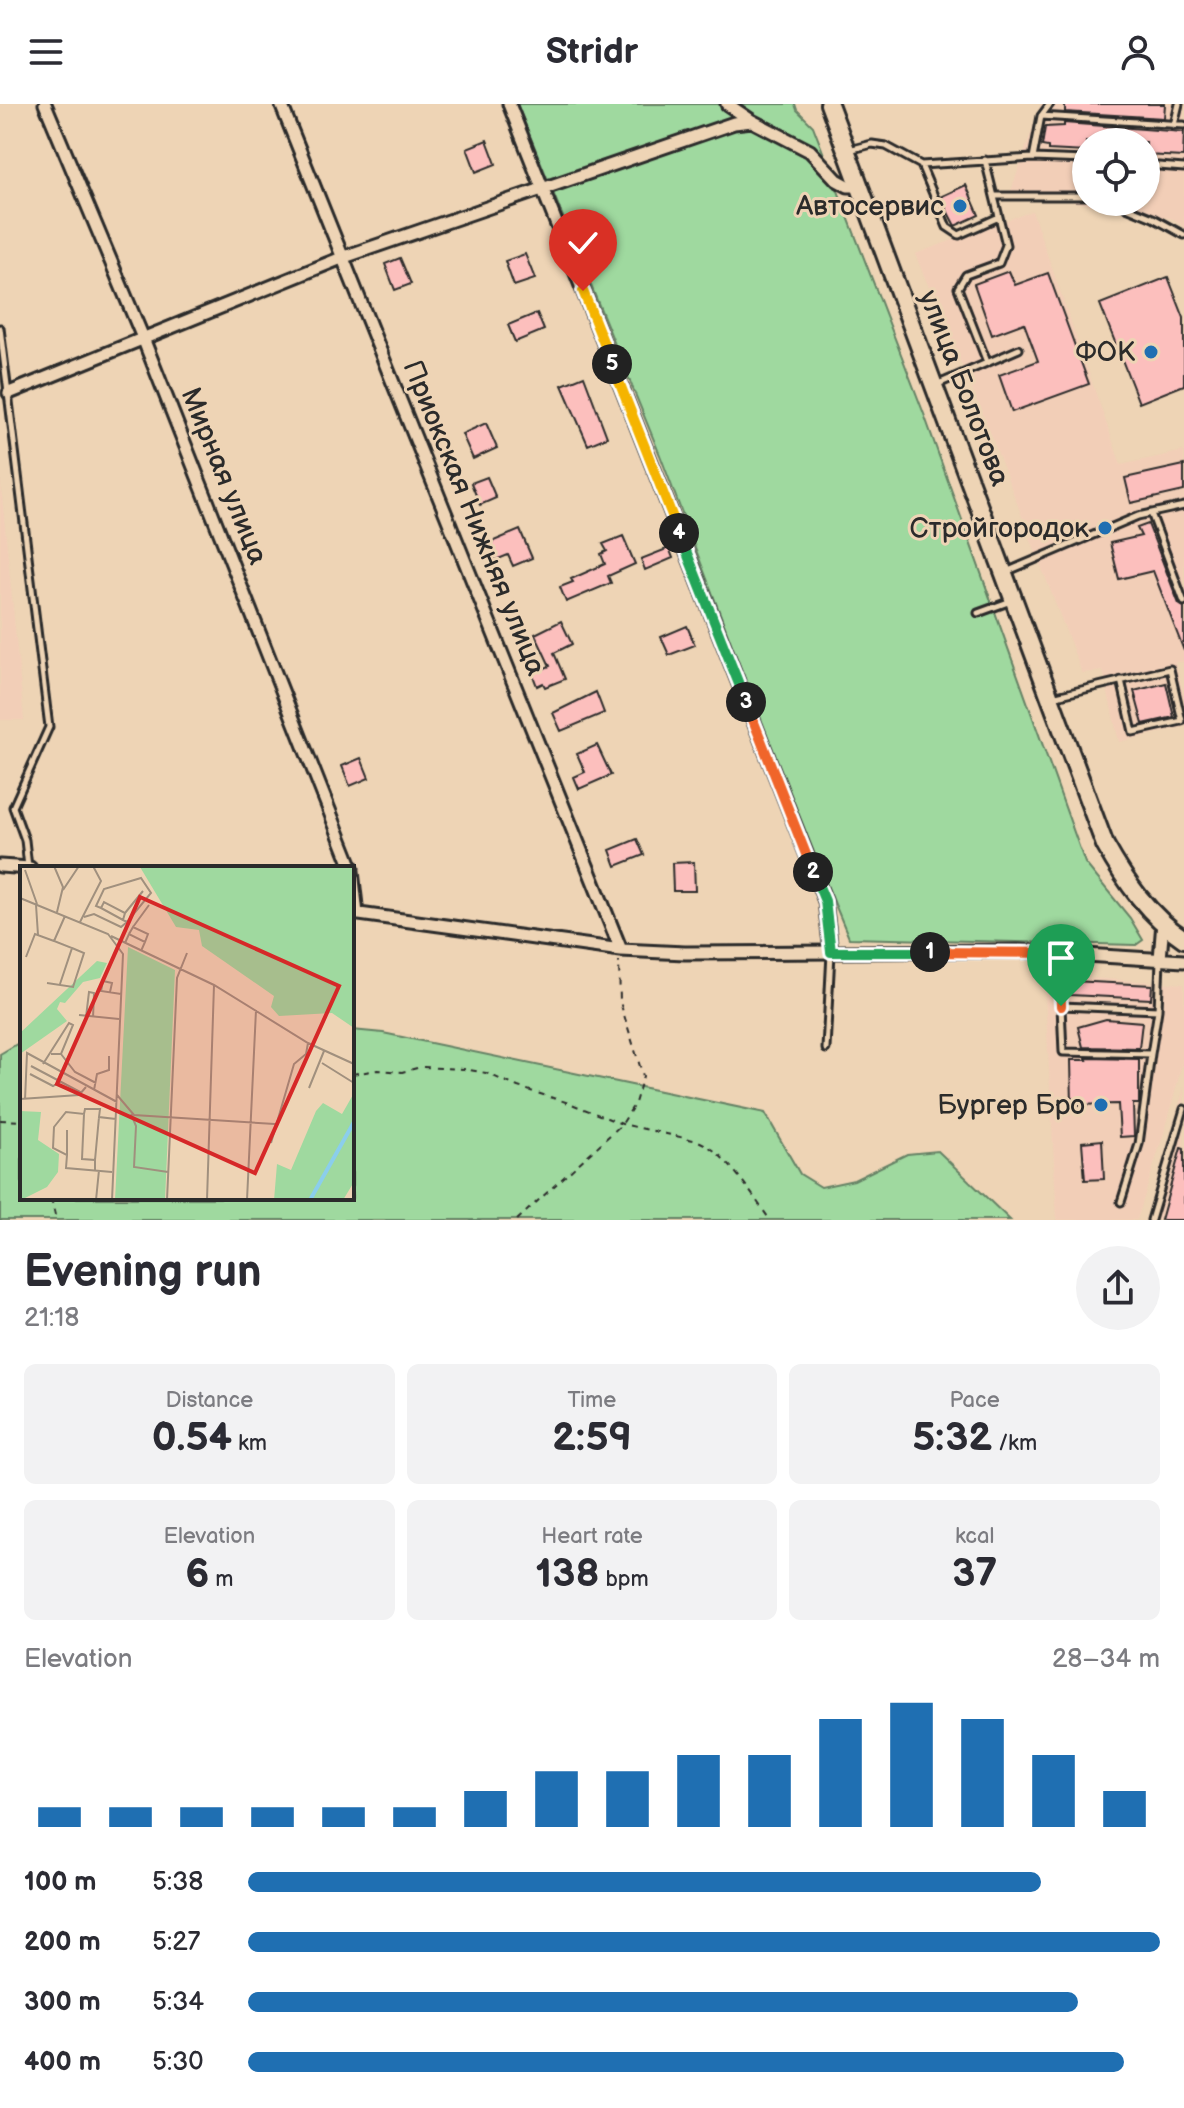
<!DOCTYPE html>
<meta charset="utf-8">
<style>
body{margin:0;font-family:"Balsamiq Sans",sans-serif;background:#f2f2f3;color:#2b2b33;height:100vh;display:flex;flex-direction:column;font-size:30px;white-space:nowrap}
*{box-sizing:border-box;margin:0}
p{font-size:26px;color:#7c7c81}
.icon{flex:none;width:44px;height:44px;fill:none;stroke:currentColor;stroke-width:2;stroke-linecap:round;stroke-linejoin:round}
.map{position:relative;height:1116px;overflow:hidden}
.details{display:flex;flex-direction:column;background:#fff;flex:1}
.details>*{flex:none}
.buttons{position:absolute;left:1072px;top:24px;display:grid;gap:16px}
.buttons a{display:grid;place-items:center;width:88px;height:88px;border-radius:50%;background:#fff;box-shadow:0 2px 6px #0004;font-size:40px}
.pin{position:absolute;display:grid;place-items:center;width:68px;height:68px;color:#fff;margin:-82px -34px;border-radius:50% 50% 50% 0;rotate:-45deg;box-shadow:0 0 8px #0007}
.pin .icon{rotate:45deg}
.km{position:absolute;width:40px;height:40px;margin:-20px;border-radius:50%;background:#222;color:#fff;font-size:22px;line-height:40px;text-align:center}
.round{display:grid;place-items:center;flex:none;width:84px;height:84px;border-radius:42px;background:#f2f2f3}
.overview{display:flex;align-items:center;justify-content:space-between;height:136px;padding:0 24px}
h1{font-size:44px;font-weight:600;line-height:60px}
.metrics{display:grid;grid-template-columns:repeat(3,1fr);gap:12px;height:136px;padding:8px 24px}
.metrics div{display:grid;align-content:center;border-radius:12px;background:#f2f2f3;text-align:center}
.metrics b{font-size:40px;font-weight:600}
.metrics small{font-size:22px;font-weight:400}
.metrics p{font-size:22px}
.chart{height:224px;padding:16px 24px}
.chart p{display:flex;justify-content:space-between}
.chart svg{width:100%;height:144px;margin-top:8px;stroke:#1f6fb2;stroke-width:6}
ul{padding:0 24px;list-style:none;font-size:26px}
li{display:grid;grid-template-columns:128px 96px 1fr;align-items:center;height:60px}
li i{height:20px;border-radius:10px;background:#1f6fb2}
header{display:flex;justify-content:space-between;align-items:center;height:104px;padding:0 24px;background:#fff;font-size:36px;font-weight:600}
.map>svg:first-child{display:block}
</style>
<header><svg class="icon" aria-label="menu" viewBox="0 0 24 24"><path d="M4 6h16M4 12h16M4 18h16"/></svg>Stridr<svg class="icon" aria-label="person" viewBox="0 0 24 24"><circle cx="12" cy="8" r="4"/><path d="M4 21q1-7 8-7t8 7"/></svg></header>
<div class="map">
<svg width="1184" height="1116" viewBox="0 0 1184 1116">
<rect width="100%" height="100%" fill="#eed4b5"/>
<filter id="ink" filterUnits="userSpaceOnUse"><feTurbulence type="fractalNoise" baseFrequency=".0125" numOctaves="2"/><feDisplacementMap in="SourceGraphic" scale="16" xChannelSelector="R" yChannelSelector="G"/><feConvolveMatrix kernelMatrix="1 2 1 2 8 2 1 2 1" color-interpolation-filters="sRGB"/></filter>
<g filter="url(#ink)">
<path fill="#f2ceb7" fill-rule="evenodd" d="M 1041,0 L 1184,0 L 1184,124 L 1174,115 L 1011,87 ZM 1086,38 L 1146,38 L 1146,98 L 1086,98 Z
M 1032,107 L 1121,361 L 1184,347 L 1184,558 L 1175,558 L 1184,591 L 1184,623 L 1119,638 L 1103,567 L 1082,569 L 989,326 L 915,150 Z
M 0,372 L 24,616 L 0,616 Z
M 1044,871 L 1184,880 L 1184,952 L 1168,1016 L 1137,1116 L 1057,1116 Z
M 1184,984 L 1184,1116 L 1146,1116 Z"/>
<path fill="#9fd99f" stroke="#658265" stroke-width="2" d="M 517,0 L 795,0 L 797,6 L 813,22 L 924,310 L 1085,759 L 1130,814 L 1143,836 L 1136,841 L 849,834 L 782,673 L 660,351 Z
M 352,926 L 383,929 L 765,1009 L 800,1070 L 821,1083 L 854,1076 L 907,1050 L 938,1047 L 1010,1116 L 0,1116 L 0,950 L 22,937 L 22,1094 L 352,1094 Z"/>
<path fill="#fcbfbd" stroke="#2b2b2b" stroke-width="2" d="M 1065,0 L 1165,0 L 1164,14 L 1065,8 Z
M 1064,19 L 1184,28 L 1183,53 L 1146,51 L 1146,38 L 1086,38 L 1086,48 L 1048,46 L 1048,43 L 1042,42 L 1045,23 L 1064,22 Z
M 487,36 L 496,60 L 476,68 L 467,44 Z
M 966,81 L 979,111 L 955,122 L 940,93 Z
M 525,150 L 535,175 L 514,182 L 505,157 Z
M 400,154 L 411,180 L 395,186 L 385,160 Z
M 1009,167 L 1015,181 L 1048,169 L 1089,280 L 1012,308 L 999,271 L 1038,257 L 1024,219 L 992,231 L 974,180 Z
M 1168,173 L 1184,214 L 1184,281 L 1139,299 L 1100,200 Z
M 537,209 L 544,226 L 515,238 L 508,221 Z
M 584,272 L 607,333 L 588,341 L 562,281 Z
M 486,319 L 497,344 L 473,355 L 462,330 Z
M 1184,361 L 1184,387 L 1131,399 L 1125,374 Z
M 487,373 L 496,394 L 480,401 L 471,379 Z
M 1148,420 L 1179,500 L 1184,503 L 1184,547 L 1153,467 L 1119,475 L 1110,439 L 1141,432 L 1137,424 Z
M 520,426 L 532,454 L 513,462 L 508,451 L 496,456 L 489,439 Z
M 623,432 L 635,460 L 608,472 L 611,479 L 566,498 L 560,483 L 573,478 L 571,475 L 605,460 L 601,450 L 607,447 L 603,440 Z
M 669,444 L 673,454 L 645,466 L 641,455 Z
M 561,517 L 572,540 L 554,549 L 565,575 L 545,583 L 543,579 L 537,582 L 532,569 L 550,562 L 535,530 Z
M 687,522 L 695,541 L 669,551 L 661,533 Z
M 1166,579 L 1174,613 L 1143,620 L 1134,587 Z
M 596,588 L 604,609 L 561,627 L 553,609 Z
M 597,641 L 611,671 L 579,685 L 574,673 L 585,668 L 577,650 Z
M 361,654 L 369,674 L 350,682 L 342,662 Z
M 637,735 L 644,751 L 616,762 L 610,746 Z
M 694,758 L 695,787 L 673,787 L 672,759 Z
M 1071,877 L 1152,881 L 1151,895 L 1070,891 Z
M 1106,915 L 1142,918 L 1139,944 L 1083,943 L 1078,923 Z
M 1086,954 L 1139,955 L 1139,1000 L 1133,1000 L 1134,1032 L 1120,1033 L 1118,1000 L 1072,1001 L 1071,956 L 1087,956 Z
M 1102,1036 L 1104,1075 L 1085,1076 L 1082,1038 Z
M 1181,1044 L 1184,1045 L 1184,1116 L 1161,1116 Z"/>
<g fill="none" stroke-linecap="round" stroke-linejoin="round">
<g stroke="#2b2b2b" stroke-width="11">
<path id="service" d="M 1041,12 L 1184,21
M 1174,21 L 1179,0
M 849,46 L 872,40 L 886,42 L 921,61 L 1033,54 L 1086,56
M 1033,54 L 1041,12 L 1050,0
M 985,56 L 1006,141 L 999,159 L 966,171 L 958,184 L 987,258
M 921,61 L 947,123 L 959,131 L 999,113
M 1146,61 L 1184,64
M 994,92 L 1086,92
M 1114,98 L 1153,114 L 1184,131
M 0,224 L 49,623 L 13,703 L 25,736 L 28,763
M 936,281 L 1019,245
M 1151,409 L 1184,498
M 1006,468 L 1138,412 L 1184,402
M 978,509 L 1011,497
M 1052,593 L 1170,565 L 1182,617 L 1133,628 L 1121,576
M 1059,851 L 1061,902 L 1158,906 L 1160,856
M 1061,902 L 1063,948 L 1151,950 L 1158,906
M 826,945 L 831,849
M 1121,1098 L 1139,1040 L 1151,950
M 1151,1116 L 1184,1005"/>
</g>
<g stroke="#2b2b2b" stroke-width="17">
<path id="minor" d="M 45,0 L 143,234 L 352,764
M 281,0 L 621,846
M 509,0 L 825,797 L 831,848
M 727,0 L 752,17
M 9,289 L 344,153 L 734,19 L 752,17 L 810,47 L 837,76 L 848,82 L 861,82
M 0,762 L 30,764
M 352,767 L 357,810
M 352,809 L 621,846 L 685,849 L 1019,847 L 1184,857
M 1160,855 L 1163,818"/>
</g>
<g stroke="#2b2b2b" stroke-width="22">
<path id="secondary" d="M 829,0 L 1105,741 C 1125,777 1149,812 1184,835"/>
</g>
<path stroke="#2b2b2b" stroke-width="2" stroke-dasharray="6 6" stroke-linecap="butt" d="M 352,970 L 378,966 L 402,968 L 421,963 L 464,965 L 486,969 L 518,983 L 569,999 L 622,1020 L 698,1037 C 725,1047 753,1092 770,1116
M 0,1016 L 22,1017
M 51,1094 L 56,1116
M 517,1116 L 622,1020 L 635,999 L 643,972 L 620,898 L 619,857"/>
<use href="#service" stroke="#eed4b5" stroke-width="5"/>
<use href="#minor" stroke="#eed4b5" stroke-width="11"/>
<use href="#secondary" stroke="#eed4b5" stroke-width="16"/>
</g>
</g>
<g fill="none" stroke-linecap="round" stroke-linejoin="round" filter="url(#ink)">
<g stroke="#fff" stroke-width="16">
<path id="split-1" d="M 930,848 L 1059,849 L 1061,902"/>
</g>
<g stroke="#fff" stroke-width="16">
<path id="split-2" d="M 813,768 L 825,797 L 831,848 L 930,848"/>
</g>
<g stroke="#fff" stroke-width="16">
<path id="split-3" d="M 746,598 L 813,768"/>
</g>
<g stroke="#fff" stroke-width="16">
<path id="split-4" d="M 679,429 L 746,598"/>
</g>
<g stroke="#fff" stroke-width="16">
<path id="split-5" d="M 612,260 L 679,429"/>
</g>
<g stroke="#fff" stroke-width="16">
<path id="split-6" d="M 583,187 L 612,260"/>
</g>
<use href="#split-1" stroke="#f0652b" stroke-width="10"/>
<use href="#split-2" stroke="#22a559" stroke-width="10"/>
<use href="#split-3" stroke="#f0652b" stroke-width="10"/>
<use href="#split-4" stroke="#22a559" stroke-width="10"/>
<use href="#split-5" stroke="#f5b400" stroke-width="10"/>
<use href="#split-6" stroke="#f5b400" stroke-width="10"/>
</g>
<g fill="#1f6fb2" stroke="#eed4b5" stroke-width="3">
<circle cx="960" cy="102" r="8"/>
<circle cx="1151" cy="248" r="8"/>
<circle cx="1105" cy="424" r="8"/>
<circle cx="1101" cy="1001" r="8"/>
</g>
<g text-anchor="middle" dominant-baseline="central" stroke-width="6" stroke-linejoin="round" paint-order="stroke">
<g font-size="28" fill="#2b2b2b" stroke="#eed4b5" text-anchor="end">
<text x="944" y="102">Автосервис</text>
<text x="1135" y="248">ФОК</text>
<text x="1089" y="424">Стройгородок</text>
<text x="1085" y="1001">Бургер Бро</text>
</g>
<g font-size="28" fill="#2b2b2b" stroke="#eed4b5">
<text transform="translate(964 284) rotate(69)">улица Болотова</text>
<text transform="translate(224 372) rotate(68)">Мирная улица</text>
<text transform="translate(474 414) rotate(68)">Приокская Нижняя улица</text>
</g>
</g>
<g transform="translate(20 762)">
<rect width="334" height="334" fill="#eed4b5"/>
<path d="M 110,0 L 334,0 L 334,162 L 312,147 L 259,150 L 251,141 L 254,130 L 182,80 L 179,64 L 156,61 L 120,1 ZM 108,81 L 155,104 L 145,334 L 95,334 ZM 77,95 L 87,97 L 80,112 L 63,116 L 45,137 L 40,136 L 37,143 L 47,155 L 0,188 L 0,167 ZM 334,227 L 334,316 L 323,334 L 254,334 L 257,298 L 271,304 L 296,245 L 303,237 L 322,248 ZM 0,245 L 21,246 L 18,274 L 39,288 L 38,306 L 27,321 L 1,334 Z" fill="#9fd99f"/>
<path fill="none" stroke="#8bceec" stroke-width="4" d="M 290,334 L 334,256"/>
<path fill="none" stroke="#a0907e" stroke-width="2" d="M 34,0 L 43,21 L 37,46M 5,4 L 17,38M 43,24 L 59,0M 0,32 L 88,68 L 103,88 L 92,334M 16,39 L 18,69M 81,42 L 76,40 L 84,23 L 121,12 L 131,27 L 107,56 L 103,54 L 81,42 L 84,36 L 105,47 L 103,54M 105,47 L 123,25M 64,51 L 74,48 L 101,61 L 107,56M 60,56 L 81,15 L 73,0M 113,61 L 129,39M 109,68 L 113,61 L 128,68 L 125,76M 91,70 L 194,119 L 288,177 L 334,198M 105,77 L 109,68 L 125,76 L 121,85M 6,91 L 15,68 L 34,75M 27,117 L 53,121 L 64,87 L 52,82M 40,118 L 52,82 L 34,75 L 45,50M 90,126 L 92,117 L 83,115 L 81,125 L 101,128M 59,149 L 99,153M 66,151 L 69,126 L 74,127 L 73,152M 41,188 L 55,206 L 76,217M 302,197 L 334,217M 23,198 L 49,157 L 53,159 L 41,188 L 31,188M 11,200 L 62,227M 10,208 L 33,220 L 40,216M 289,222 L 304,185M 74,224 L 77,208 L 89,204 L 89,190M 97,229 L 114,249 L 255,258M 0,233 L 59,229 L 66,221M 5,234 L 7,187 L 97,236M 64,248 L 62,293 L 75,294 L 75,304M 111,248 L 116,260 L 114,301 L 148,306M 251,277 L 274,198 L 286,188 L 288,177M 47,289 L 47,264M 75,294 L 79,251M 92,306 L 46,302 L 47,289 L 33,282 L 34,261 L 46,246 L 64,248 L 65,243 L 80,243 L 79,251 L 96,253M 76,334 L 79,304M 147,334 L 157,112 L 167,87M 187,334 L 194,119M 227,334 L 236,144"/>
<path fill="#d62828" fill-opacity="0.15" stroke="#d62828" stroke-width="4" d="M 120,31 L 319,120 L 235,307 L 37,218 Z"/>
<rect width="334" height="334" fill="none" stroke="#2b2b2b" stroke-width="4"/>
</g>
</svg>
<div class="buttons">
<a><svg class="icon" aria-label="locate" viewBox="0 0 24 24"><circle cx="12" cy="12" r="6"/><path d="M12 2v4M12 18v4M2 12h4M18 12h4"/></svg></a>
</div>
<div class="pin" style="left:1061px;top:902px;background:#1e9e55"><svg class="icon" aria-label="arrive" viewBox="0 0 24 24"><path d="M6 21V4h12l-3 4 3 4H6"/></svg></div>
<div class="pin" style="left:583px;top:187px;background:#d93025"><svg class="icon" aria-label="check" viewBox="0 0 24 24"><path d="M5 12l5 5 9-10"/></svg></div>
<b class="km" style="left:930px;top:848px">1</b>
<b class="km" style="left:813px;top:768px">2</b>
<b class="km" style="left:746px;top:598px">3</b>
<b class="km" style="left:679px;top:429px">4</b>
<b class="km" style="left:612px;top:260px">5</b>
</div>
<section class="details">
<div class="overview"><div><h1>Evening run</h1><p>21:18</p></div><a class="round"><svg class="icon" aria-label="share" viewBox="0 0 24 24"><path d="M12 15V3M7 8l5-5 5 5M5 13v7h14v-7"/></svg></a></div>
<div class="metrics">
<div><p>Distance</p><b>0.54<small> km</small></b></div>
<div><p>Time</p><b>2:59</b></div>
<div><p>Pace</p><b>5:32<small> /km</small></b></div>
</div>
<div class="metrics">
<div><p>Elevation</p><b>6<small> m</small></b></div>
<div><p>Heart rate</p><b>138<small> bpm</small></b></div>
<div><p>kcal</p><b>37</b></div>
</div>
<div class="chart"><p><span>Elevation</span>28–34 m</p>
<svg viewBox="0 0 160 44" preserveAspectRatio="none"><path d="M5 44V38M15 44V38M25 44V38M35 44V38M45 44V38M55 44V38M65 44V33M75 44V27M85 44V27M95 44V22M105 44V22M115 44V11M125 44V6M135 44V11M145 44V22M155 44V33"/></svg>
</div>
<ul>
<li><b>100 m</b>5:38<i style="width:87%"></i></li>
<li><b>200 m</b>5:27<i style="width:100%"></i></li>
<li><b>300 m</b>5:34<i style="width:91%"></i></li>
<li><b>400 m</b>5:30<i style="width:96%"></i></li>
</ul>
</section>
